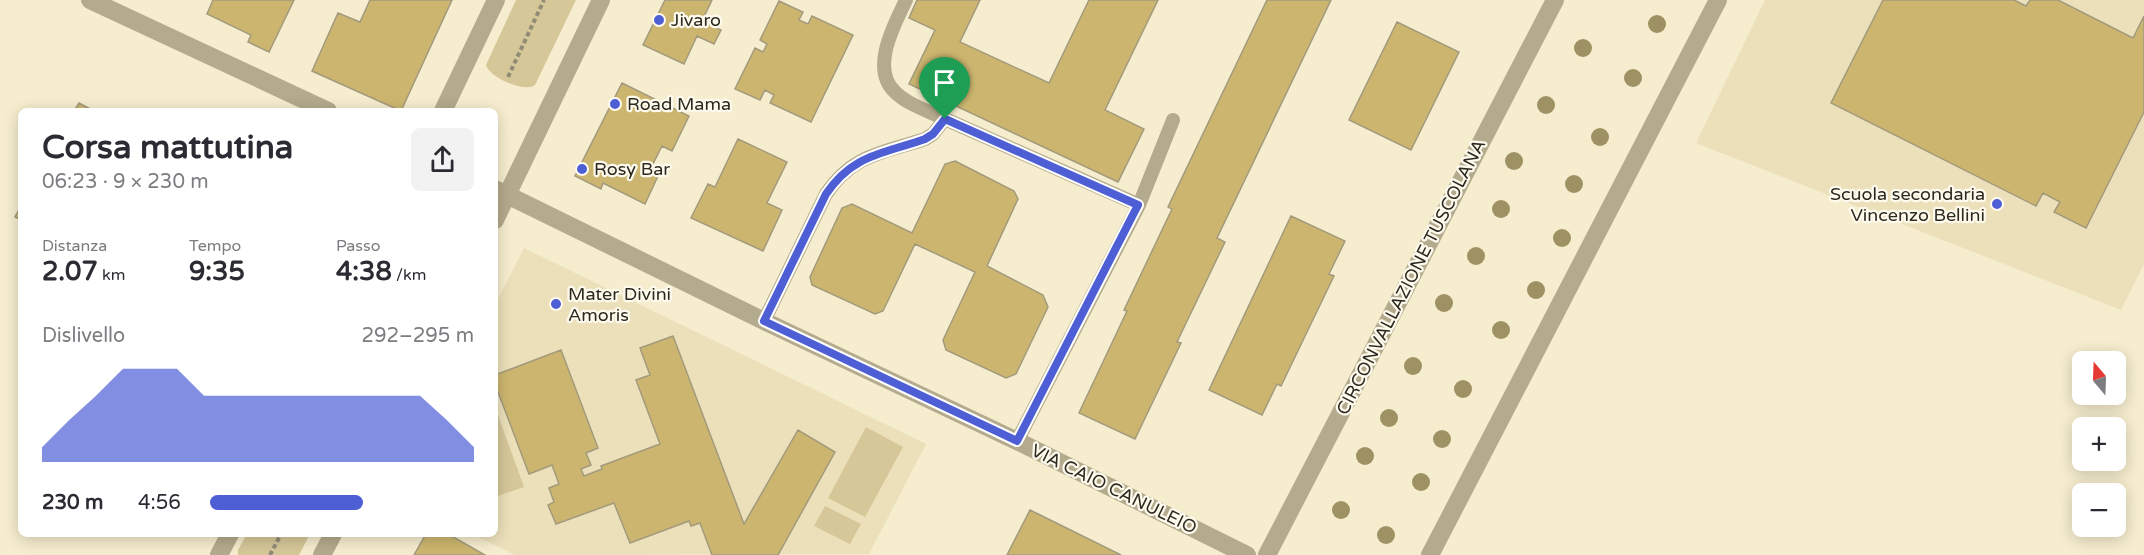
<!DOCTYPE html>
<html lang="it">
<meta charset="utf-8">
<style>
body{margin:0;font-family:"Varela Round",sans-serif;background:#f2f2f3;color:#2b2b33;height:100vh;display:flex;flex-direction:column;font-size:22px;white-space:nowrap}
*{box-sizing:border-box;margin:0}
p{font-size:20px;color:#7c7c81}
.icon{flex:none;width:33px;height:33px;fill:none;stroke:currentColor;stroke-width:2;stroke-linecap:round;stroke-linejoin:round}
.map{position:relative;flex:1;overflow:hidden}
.drawer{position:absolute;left:18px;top:108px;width:480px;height:429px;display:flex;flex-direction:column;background:#fff;border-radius:9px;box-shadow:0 3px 15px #0003}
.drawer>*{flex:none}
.needle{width:39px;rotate:341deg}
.buttons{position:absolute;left:2072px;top:351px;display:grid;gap:12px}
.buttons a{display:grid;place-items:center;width:54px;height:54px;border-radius:9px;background:#fff;box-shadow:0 3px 15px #0003;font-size:30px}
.pin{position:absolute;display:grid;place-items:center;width:51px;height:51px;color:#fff;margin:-62px -26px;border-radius:50% 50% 50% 0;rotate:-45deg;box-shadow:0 0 6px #0007}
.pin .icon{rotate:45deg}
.round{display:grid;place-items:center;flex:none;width:63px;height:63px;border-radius:9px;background:#f2f2f3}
.head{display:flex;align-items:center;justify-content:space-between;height:102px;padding:0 24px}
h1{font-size:33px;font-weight:700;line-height:45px}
.figures{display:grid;grid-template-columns:repeat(3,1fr);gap:9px;height:102px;padding:6px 24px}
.figures div{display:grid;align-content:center}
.figures b{font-size:26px;font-weight:700}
.figures small{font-size:16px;font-weight:400}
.figures p{font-size:16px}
.chart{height:168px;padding:12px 24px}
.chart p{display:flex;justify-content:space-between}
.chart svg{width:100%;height:108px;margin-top:6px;fill:#4e5fd5;opacity:.7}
ul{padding:0 24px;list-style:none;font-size:20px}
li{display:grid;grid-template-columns:96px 72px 1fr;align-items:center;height:45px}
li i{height:15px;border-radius:8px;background:#4e5fd5}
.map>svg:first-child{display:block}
</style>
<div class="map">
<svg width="2144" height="555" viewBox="0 0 2144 555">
<rect width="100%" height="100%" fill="#f6edce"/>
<path fill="#ece0bb" d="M 1765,0 L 2144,0 L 2144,264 L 2121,310 L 1696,143 Z
M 524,248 L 926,444 L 869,554 L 515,555 L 472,534 L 495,534 L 495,305 Z"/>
<path fill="#d6c799" d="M 516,0 L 576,0 L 535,85 C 524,93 489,77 486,65 Z
M 495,407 L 524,487 L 495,497 Z
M 866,427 L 903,447 L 865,517 L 828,498 Z
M 825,506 L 861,524 L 850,544 L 814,526 Z
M 247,534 L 310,534 L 299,555 L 238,555 L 238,550 Z"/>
<path fill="#ccb66f" stroke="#a39a7d" stroke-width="1.5" d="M 213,0 L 294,0 L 269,52 L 248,42 L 251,35 L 207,14 Z
M 370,0 L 452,0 L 401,111 L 312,71 L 338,13 L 360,22 Z
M 665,0 L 712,0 L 702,21 L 721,30 L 714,44 L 697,36 L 684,64 L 643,45 Z
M 917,0 L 980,0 L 960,42 L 1049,83 L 1089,0 L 1158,0 L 1105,110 L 1144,129 L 1118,182 L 909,84 L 935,30 L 909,18 Z
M 1267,0 L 1331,0 L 1217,238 L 1225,242 L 1177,342 L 1181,343 L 1135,439 L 1079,413 L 1127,311 L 1124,310 L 1172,209 L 1168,207 Z
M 1883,0 L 2014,0 L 2026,6 L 2030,0 L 2058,0 L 2133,38 L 2144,16 L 2144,112 L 2086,228 L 2054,212 L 2060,202 L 2043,193 L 2036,206 L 1831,103 Z
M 779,1 L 803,12 L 799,20 L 808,24 L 812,16 L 853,35 L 811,122 L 770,103 L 774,95 L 765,90 L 760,100 L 735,89 L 755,48 L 763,52 L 767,44 L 760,40 Z
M 1397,22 L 1459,52 L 1411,150 L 1349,120 Z
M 622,83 L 689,116 L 672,151 L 662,146 L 650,170 L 659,174 L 645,204 L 603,183 L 601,189 L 575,176 Z
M 79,103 L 94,111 L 74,111 Z
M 738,139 L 787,162 L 767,203 L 782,210 L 763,251 L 691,218 L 708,184 L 715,187 Z
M 955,161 L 1014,191 L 1018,199 L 987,266 L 1043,295 L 1048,307 L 1016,374 L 1006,378 L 946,350 L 943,340 L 975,272 L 915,244 L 883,311 L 875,314 L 812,285 L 810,277 L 842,208 L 852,204 L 912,233 L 945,164 Z
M 21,206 L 21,220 L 15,217 Z
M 1291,216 L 1345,241 L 1329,274 L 1334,276 L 1281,386 L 1277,384 L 1262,415 L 1209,390 Z
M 673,336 L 744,524 L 798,430 L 835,452 L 778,555 L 712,555 L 700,523 L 691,526 L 689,521 L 630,543 L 614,503 L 556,524 L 548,505 L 554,502 L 549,488 L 559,484 L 552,465 L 529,474 L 495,384 L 495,375 L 561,350 L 598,448 L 586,453 L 591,465 L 581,469 L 584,476 L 602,469 L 601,466 L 660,444 L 636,380 L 650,375 L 640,348 Z
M 1030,510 L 1121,555 L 1007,555 Z
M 426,534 L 448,534 L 485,555 L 414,555 Z"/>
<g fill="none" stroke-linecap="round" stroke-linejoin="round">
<path stroke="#928c77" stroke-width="4" stroke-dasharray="4.5 3" stroke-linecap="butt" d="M 508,77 L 544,0
M 270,555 L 281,534"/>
<path stroke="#b4aa8d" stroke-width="14" d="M 906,0 C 894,25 870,69 895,92 C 908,105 929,111 945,119
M 764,321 L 826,194 C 853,154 883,153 925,139 L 933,134 L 945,119 L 1139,205
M 1017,441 L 1139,205 L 1173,120"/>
<path stroke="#b4aa8d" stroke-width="18" d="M 90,0 L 328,111
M 443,111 L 496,0
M 495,189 L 764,321 L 1017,441 L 1247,555
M 495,220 L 601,0
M 219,555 L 230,534
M 322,555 L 333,534
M 1267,555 L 1555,0
M 1430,555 L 1718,0"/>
</g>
<g fill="#9e9264">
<circle cx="1657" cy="24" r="9"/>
<circle cx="1583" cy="48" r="9"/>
<circle cx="1633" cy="78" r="9"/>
<circle cx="1546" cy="105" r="9"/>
<circle cx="1600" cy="137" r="9"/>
<circle cx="1514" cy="161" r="9"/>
<circle cx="1574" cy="184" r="9"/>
<circle cx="1501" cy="209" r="9"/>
<circle cx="1562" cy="238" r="9"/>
<circle cx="1476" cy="256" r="9"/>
<circle cx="1536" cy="290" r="9"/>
<circle cx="1444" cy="303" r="9"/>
<circle cx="1501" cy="330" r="9"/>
<circle cx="1413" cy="366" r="9"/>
<circle cx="1463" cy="389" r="9"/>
<circle cx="1389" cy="418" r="9"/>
<circle cx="1442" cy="439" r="9"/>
<circle cx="1365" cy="456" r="9"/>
<circle cx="1421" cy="482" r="9"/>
<circle cx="1341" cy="510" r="9"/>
<circle cx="1386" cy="535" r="9"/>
</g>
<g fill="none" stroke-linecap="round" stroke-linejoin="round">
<g stroke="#fff" stroke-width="12">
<path id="route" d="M 945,119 L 1138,205 L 1017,441 L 764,321 L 826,194 C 853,154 883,154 925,139 L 933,134 Z"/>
</g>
<use href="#route" stroke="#4e5fd5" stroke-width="8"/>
</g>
<g fill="#4e5fd5" stroke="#fefaee" stroke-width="2">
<circle cx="659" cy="20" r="6"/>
<circle cx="615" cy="104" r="6"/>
<circle cx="582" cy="169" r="6"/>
<circle cx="1997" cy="204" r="6"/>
<circle cx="556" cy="304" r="6"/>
</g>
<g text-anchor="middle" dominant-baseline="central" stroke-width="4.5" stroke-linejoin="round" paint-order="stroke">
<g font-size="18" fill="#2d291e" stroke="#fefaee" text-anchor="start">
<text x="671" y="20">Jivaro</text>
<text x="627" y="104">Road Mama</text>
<text x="594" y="169">Rosy Bar</text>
<text x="1985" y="194" text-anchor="end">Scuola secondaria<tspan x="1985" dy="21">Vincenzo Bellini</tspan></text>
<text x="568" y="294">Mater Divini<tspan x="568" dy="21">Amoris</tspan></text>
</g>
<g font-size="18" fill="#2d291e" stroke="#fefaee">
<text transform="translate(1411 277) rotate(-63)">CIRCONVALLAZIONE TUSCOLANA</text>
<text transform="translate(1114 489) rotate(26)">VIA CAIO CANULEIO</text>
</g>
</g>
</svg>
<div class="buttons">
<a><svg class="needle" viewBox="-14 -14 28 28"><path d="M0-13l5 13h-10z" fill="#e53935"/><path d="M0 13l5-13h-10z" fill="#7c7c81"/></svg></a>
<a>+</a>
<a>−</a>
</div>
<div class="pin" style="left:945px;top:119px;background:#1e9e55"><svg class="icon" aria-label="arrive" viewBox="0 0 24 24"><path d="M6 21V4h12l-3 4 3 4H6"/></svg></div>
<section class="drawer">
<div class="head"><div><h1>Corsa mattutina</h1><p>06:23 · 9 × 230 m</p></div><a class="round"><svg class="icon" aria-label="share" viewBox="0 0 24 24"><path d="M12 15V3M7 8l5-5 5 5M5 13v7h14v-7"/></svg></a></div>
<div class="figures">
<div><p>Distanza</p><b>2.07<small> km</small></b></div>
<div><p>Tempo</p><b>9:35</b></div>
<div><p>Passo</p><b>4:38<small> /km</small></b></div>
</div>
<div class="chart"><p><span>Dislivello</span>292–295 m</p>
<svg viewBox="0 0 160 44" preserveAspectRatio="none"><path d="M0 44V38L10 27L20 17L30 6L40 6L50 6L60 17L70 17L80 17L90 17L100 17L110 17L120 17L130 17L140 17L150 27L160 38V44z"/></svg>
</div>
<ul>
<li><b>230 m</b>4:56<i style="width:58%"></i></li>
</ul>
</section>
</div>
